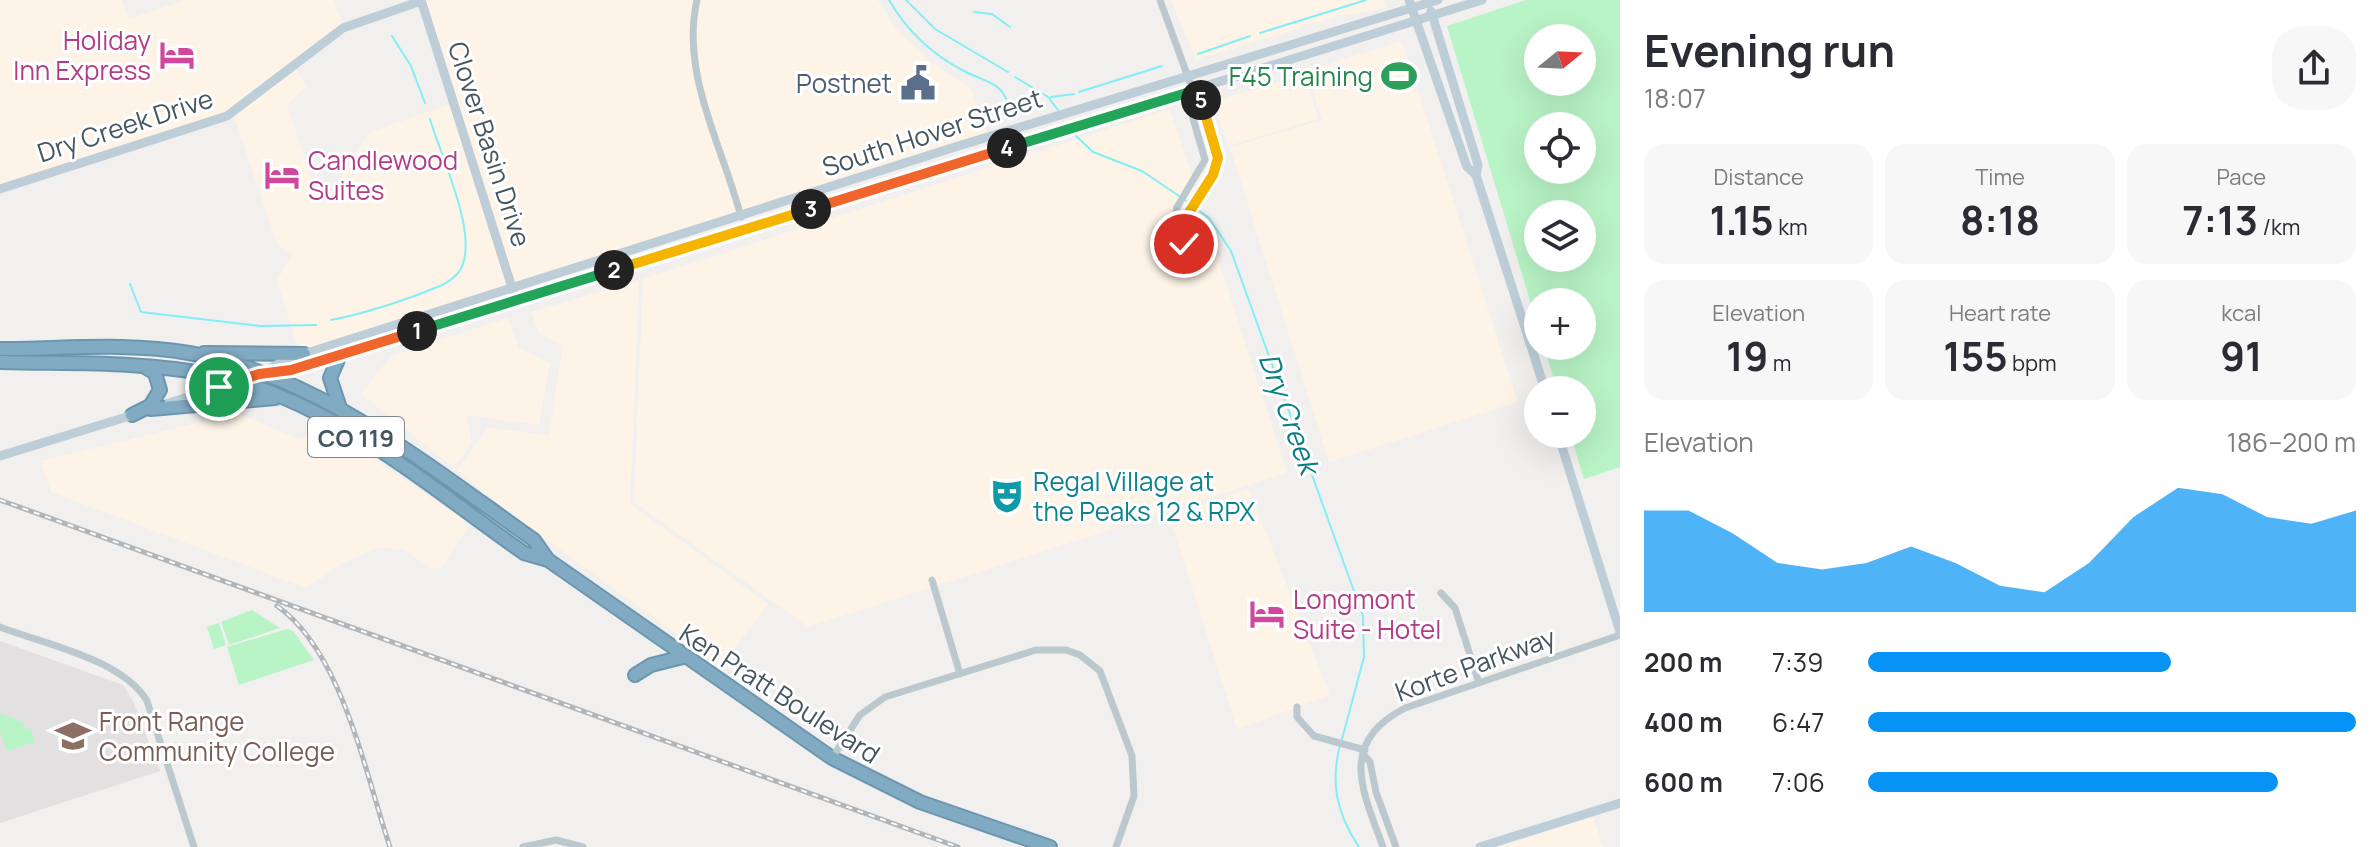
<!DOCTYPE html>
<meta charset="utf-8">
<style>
body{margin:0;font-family:Manrope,sans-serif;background:#f7f7f7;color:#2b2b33;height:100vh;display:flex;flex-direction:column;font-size:30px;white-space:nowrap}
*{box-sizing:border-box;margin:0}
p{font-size:26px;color:#7c7c81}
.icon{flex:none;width:44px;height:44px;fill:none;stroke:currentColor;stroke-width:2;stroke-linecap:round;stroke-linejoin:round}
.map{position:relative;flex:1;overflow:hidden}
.drawer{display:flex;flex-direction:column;background:#fff;width:760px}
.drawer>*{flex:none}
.needle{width:52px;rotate:72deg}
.buttons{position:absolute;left:1524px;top:24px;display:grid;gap:16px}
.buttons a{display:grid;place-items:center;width:72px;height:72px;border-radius:50%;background:#fff;box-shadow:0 8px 32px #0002;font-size:40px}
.pin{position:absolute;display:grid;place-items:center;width:68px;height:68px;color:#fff;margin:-34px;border:4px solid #fff;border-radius:50%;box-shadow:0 2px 8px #0007}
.km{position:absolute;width:40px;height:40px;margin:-20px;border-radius:50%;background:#222;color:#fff;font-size:22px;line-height:40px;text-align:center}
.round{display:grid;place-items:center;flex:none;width:84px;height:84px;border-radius:32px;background:#f7f7f7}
.head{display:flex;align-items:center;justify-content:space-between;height:136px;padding:0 24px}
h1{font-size:44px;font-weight:700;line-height:60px}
.figures{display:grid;grid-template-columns:repeat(3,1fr);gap:12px;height:136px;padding:8px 24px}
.figures div{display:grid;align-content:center;border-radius:20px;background:#f7f7f7;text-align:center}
.figures b{font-size:40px;font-weight:700}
.figures small{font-size:22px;font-weight:400}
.figures p{font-size:22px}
.chart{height:224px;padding:16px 24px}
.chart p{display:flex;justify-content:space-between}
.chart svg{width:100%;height:144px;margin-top:8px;fill:#0693f5;opacity:.7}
ul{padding:0 24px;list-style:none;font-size:26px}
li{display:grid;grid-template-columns:128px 96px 1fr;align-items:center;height:60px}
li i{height:20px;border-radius:10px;background:#0693f5}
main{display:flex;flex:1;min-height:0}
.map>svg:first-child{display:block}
</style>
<main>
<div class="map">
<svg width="1620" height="847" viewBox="0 0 1620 847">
<rect width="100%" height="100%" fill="#f2efef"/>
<path fill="#fef3e7" d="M 0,0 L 122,0 L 129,19 L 186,0 L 334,0 L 343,28 L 294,66 L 307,86 L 287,105 L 321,207 L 370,132 L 454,103 L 421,0 L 878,0 L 895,27 L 933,64 L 971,88 L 988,137 L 300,354 L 277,281 L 292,254 L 277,244 L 233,113 L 0,189 Z
M 1171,0 L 1384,0 L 1386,8 L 1339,16 L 1196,60 Z
M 1402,41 L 1518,402 L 1329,462 L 1230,147 L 1322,120 L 1306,71 Z
M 1305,74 L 1318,119 L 1228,146 L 1214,101 Z
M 1170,109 L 1287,473 L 808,627 L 634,502 L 643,279 Z
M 639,280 L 630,504 L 768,604 L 721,666 L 522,522 L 457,470 L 488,428 L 549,435 L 563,345 L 540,335 L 531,312 Z
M 508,318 L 518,347 L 550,363 L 539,425 L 466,415 L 472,442 L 454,468 L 361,394 L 391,356 Z
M 237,413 L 302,440 L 318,422 L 463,519 L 467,528 L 442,567 L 431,569 L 405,550 L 380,547 L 343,563 L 306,588 L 51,492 L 41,461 Z
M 1249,489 L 1330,695 L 1237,729 L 1169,515 Z
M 1593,817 L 1603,847 L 1499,847 Z"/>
<path fill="#e3e0e1" d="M 0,641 L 123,685 L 133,701 L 160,771 L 0,823 Z"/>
<path fill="#b9f4c6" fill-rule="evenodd" d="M 1526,0 L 1620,0 L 1620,467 L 1584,479 L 1570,434 L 1582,434 L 1582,390 L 1557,390 L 1544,346 L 1582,346 L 1582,302 L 1538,302 L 1538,327 L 1447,26 ZM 1582,38 L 1582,82 L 1538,82 L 1538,38 ZM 1582,126 L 1582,170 L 1538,170 L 1538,126 ZM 1538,214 L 1582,214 L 1582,258 L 1538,258 Z
M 252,610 L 280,628 L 229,645 L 221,622 Z
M 219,623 L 226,645 L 214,649 L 207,627 Z
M 287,629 L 293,631 L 314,660 L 239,685 L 227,647 Z
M 0,713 L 25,723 L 23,728 L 31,729 L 35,742 L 7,751 L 0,731 Z"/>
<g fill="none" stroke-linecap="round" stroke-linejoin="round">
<path stroke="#81eff5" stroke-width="2" d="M 889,0 C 907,31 934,56 966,72 C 979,79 1001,83 1006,99
M 906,0 L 935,29 L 1008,72
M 974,12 L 992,14 L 1010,27
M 1260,33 L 1366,0
M 392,36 L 411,66 L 425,103
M 1198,54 L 1250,36
M 1015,77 L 1048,97 L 1058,110
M 1079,92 L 1162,66
M 1051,97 L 1074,94
M 1072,132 L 1093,152 L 1142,171 L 1188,202
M 1193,206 L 1209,218 L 1231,251 L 1363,616 L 1364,657 L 1342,739
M 130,284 L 141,312 L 260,326 L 316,325
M 331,320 C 362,314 390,305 420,294 C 433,288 448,285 458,273 C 483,242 440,155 430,119
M 1340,745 C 1330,784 1337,814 1359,847"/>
<g stroke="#6c96af" stroke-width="16">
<path id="highway" d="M 0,349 C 62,349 127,342 189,353 C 317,374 430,467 534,540 L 548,560
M 204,353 L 304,354
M 0,362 C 69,364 139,361 207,374 C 327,396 428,486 524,553 L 548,560 L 832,758 L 920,802 L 1050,847
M 340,408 L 330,378 L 340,355
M 151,409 L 275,398
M 132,415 L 150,406 L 160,390 L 155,373 L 145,367
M 635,675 L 651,665 L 683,657"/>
</g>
<path stroke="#bbc9cf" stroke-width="7" d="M 697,0 C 680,74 723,147 741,217
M 1160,0 L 1193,91 C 1202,99 1204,108 1208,118 C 1231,183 1200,169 1188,216 C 1185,226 1185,237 1183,247
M 1171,247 L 1177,207 L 1205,160 L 1188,101 L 1193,91
M 932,580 L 960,674
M 1441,593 L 1455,608 L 1479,683
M 0,627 C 44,644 122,659 147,701 L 194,847
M 1297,707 L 1297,717 L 1314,736 L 1365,750
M 1365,756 L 1370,762 L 1376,792 L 1396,847
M 832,758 L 860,715 L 885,697 L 1036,650 L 1066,650 L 1080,655 L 1100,671 L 1132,756 L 1134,796 L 1116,847
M 523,847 L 556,840 L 583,847
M 1383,847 C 1363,791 1337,743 1405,708 L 1620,635"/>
<path stroke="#bdced8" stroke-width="9" d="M 421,0 L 514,294
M 1409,0 L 1467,167 L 1476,175
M 1431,11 L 1478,165 L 1476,175 L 1545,390
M 0,189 L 227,116 L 343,28 L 421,1
M 266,374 L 291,370 L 1482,0
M 169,403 L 259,374 L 288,359 L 955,147 L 1438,0
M 1558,434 L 1620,632
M 0,456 L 136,414
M 1480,847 L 1620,803"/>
<use href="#highway" stroke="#81abc3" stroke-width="12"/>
<g stroke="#b0b5ba" stroke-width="5">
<path id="rail" d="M 0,500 L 958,847
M 277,606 C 342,651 365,773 390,847"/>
</g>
<use href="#rail" stroke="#fff" stroke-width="2" stroke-dasharray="6" stroke-linecap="butt"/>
</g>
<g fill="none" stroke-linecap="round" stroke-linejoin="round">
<g stroke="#fff" stroke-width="16">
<path id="split-1" d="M 219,387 L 259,374 L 291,370 L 417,331"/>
</g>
<g stroke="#fff" stroke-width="16">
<path id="split-2" d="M 417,331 L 614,270"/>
</g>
<g stroke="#fff" stroke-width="16">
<path id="split-3" d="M 614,270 L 811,209"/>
</g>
<g stroke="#fff" stroke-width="16">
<path id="split-4" d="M 811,209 L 1007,148"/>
</g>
<g stroke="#fff" stroke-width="16">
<path id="split-5" d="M 1007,148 L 1193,91 L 1201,100"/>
</g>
<g stroke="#fff" stroke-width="16">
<path id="split-6" d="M 1184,244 L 1188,214 L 1213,175 L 1218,158 L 1201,100"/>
</g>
<use href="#split-1" stroke="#f0652b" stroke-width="10"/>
<use href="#split-2" stroke="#22a559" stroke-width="10"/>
<use href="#split-3" stroke="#f5b400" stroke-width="10"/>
<use href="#split-4" stroke="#f0652b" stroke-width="10"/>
<use href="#split-5" stroke="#22a559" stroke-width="10"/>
<use href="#split-6" stroke="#f5b400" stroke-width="10"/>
</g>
<defs>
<g id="hotel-bare" transform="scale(2.76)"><path d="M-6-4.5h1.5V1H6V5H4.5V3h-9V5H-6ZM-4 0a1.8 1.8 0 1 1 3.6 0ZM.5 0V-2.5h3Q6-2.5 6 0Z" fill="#d1479c" stroke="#fff" stroke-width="2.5" paint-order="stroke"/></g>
<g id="stadium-bare" transform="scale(2.76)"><path d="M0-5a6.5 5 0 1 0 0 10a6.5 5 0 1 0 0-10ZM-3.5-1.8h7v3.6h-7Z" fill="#2e9e5b" stroke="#fff" stroke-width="2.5" paint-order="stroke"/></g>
<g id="civic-bare" transform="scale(2.76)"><path d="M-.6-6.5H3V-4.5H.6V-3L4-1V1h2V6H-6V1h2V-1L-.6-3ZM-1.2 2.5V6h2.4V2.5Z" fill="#5c6f8a" stroke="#fff" stroke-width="2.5" paint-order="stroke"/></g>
<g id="theatre-bare" transform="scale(2.76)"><path d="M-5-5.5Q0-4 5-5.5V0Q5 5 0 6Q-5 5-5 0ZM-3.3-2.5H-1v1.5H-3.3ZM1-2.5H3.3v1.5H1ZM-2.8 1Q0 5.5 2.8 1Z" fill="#0f9aa8" stroke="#fff" stroke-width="2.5" paint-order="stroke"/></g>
<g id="university-bare" transform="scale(2.76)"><path d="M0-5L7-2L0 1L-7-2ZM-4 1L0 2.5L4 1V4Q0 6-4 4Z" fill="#8d6e63" stroke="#fff" stroke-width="2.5" paint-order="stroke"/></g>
</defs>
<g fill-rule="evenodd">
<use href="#hotel-bare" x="177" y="55"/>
<use href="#stadium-bare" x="1399" y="76"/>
<use href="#civic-bare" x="918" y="83"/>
<use href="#hotel-bare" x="282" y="175"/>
<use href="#theatre-bare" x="1007" y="496"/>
<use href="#hotel-bare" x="1267" y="614"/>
<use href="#university-bare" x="73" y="736"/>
</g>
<g text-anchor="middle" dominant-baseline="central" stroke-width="6" stroke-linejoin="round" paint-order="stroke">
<rect fill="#fff" stroke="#7d898e" stroke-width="2" x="308" y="417" width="96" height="40" rx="6"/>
<g font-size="24" font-weight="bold" fill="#45565e">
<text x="356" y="437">CO 119</text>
</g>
<g font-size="26" fill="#b23c85" stroke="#fff" text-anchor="start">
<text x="151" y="40" text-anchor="end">Holiday<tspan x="151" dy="30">Inn Express</tspan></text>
<text x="308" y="160">Candlewood<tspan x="308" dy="30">Suites</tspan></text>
<text x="1293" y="599">Longmont<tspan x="1293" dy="30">Suite - Hotel</tspan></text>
</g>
<g font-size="26" fill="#27864d" stroke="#fff" text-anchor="end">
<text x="1373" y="76">F45 Training</text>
</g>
<g font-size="26" fill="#4e5e75" stroke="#fff" text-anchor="end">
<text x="892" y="83">Postnet</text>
</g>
<g font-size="26" fill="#45565e" stroke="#fff">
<text transform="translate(125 125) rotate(-18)">Dry Creek Drive</text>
<text transform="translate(932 132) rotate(-18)">South Hover Street</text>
<text transform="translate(490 144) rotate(72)">Clover Basin Drive</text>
<text transform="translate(1475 664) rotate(-20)">Korte Parkway</text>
<text transform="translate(780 693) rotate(33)">Ken Pratt Boulevard</text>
</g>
<g font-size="26" fill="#0d838f" stroke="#fff" text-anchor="start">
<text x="1033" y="481">Regal Village at<tspan x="1033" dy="30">the Peaks 12 &amp; RPX</tspan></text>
</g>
<g font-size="26" fill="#785e54" stroke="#fff" text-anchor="start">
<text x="99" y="721">Front Range<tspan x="99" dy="30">Community College</tspan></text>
</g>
<g font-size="28" font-style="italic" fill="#057e84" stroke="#fff">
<text transform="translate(1290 413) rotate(70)">Dry Creek</text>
</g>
</g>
</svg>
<div class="buttons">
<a><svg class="needle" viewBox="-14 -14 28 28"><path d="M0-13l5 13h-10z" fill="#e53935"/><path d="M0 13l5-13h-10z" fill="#7c7c81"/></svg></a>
<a><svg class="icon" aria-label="locate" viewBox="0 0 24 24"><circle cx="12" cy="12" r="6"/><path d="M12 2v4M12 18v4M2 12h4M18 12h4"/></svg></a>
<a><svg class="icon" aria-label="layers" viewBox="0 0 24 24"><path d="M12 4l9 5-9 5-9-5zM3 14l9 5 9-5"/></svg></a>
<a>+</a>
<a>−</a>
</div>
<div class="pin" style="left:219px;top:387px;background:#1e9e55"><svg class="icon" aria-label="arrive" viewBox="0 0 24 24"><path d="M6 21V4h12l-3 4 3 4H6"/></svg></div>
<div class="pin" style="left:1184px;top:244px;background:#d93025"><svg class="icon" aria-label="check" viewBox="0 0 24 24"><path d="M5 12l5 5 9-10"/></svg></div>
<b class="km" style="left:417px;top:331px">1</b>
<b class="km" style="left:614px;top:270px">2</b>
<b class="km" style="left:811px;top:209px">3</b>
<b class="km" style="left:1007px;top:148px">4</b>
<b class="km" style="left:1201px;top:100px">5</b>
</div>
<section class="drawer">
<div class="head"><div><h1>Evening run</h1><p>18:07</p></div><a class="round"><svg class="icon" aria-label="share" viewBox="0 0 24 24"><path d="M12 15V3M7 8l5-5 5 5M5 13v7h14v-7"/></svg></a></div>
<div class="figures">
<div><p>Distance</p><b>1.15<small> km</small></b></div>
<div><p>Time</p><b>8:18</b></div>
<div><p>Pace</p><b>7:13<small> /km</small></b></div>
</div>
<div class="figures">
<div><p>Elevation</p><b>19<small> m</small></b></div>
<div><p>Heart rate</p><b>155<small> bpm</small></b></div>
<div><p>kcal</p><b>91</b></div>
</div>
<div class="chart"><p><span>Elevation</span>186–200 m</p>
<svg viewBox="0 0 160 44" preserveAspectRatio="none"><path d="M0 44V13L10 13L20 20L30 29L40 31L50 29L60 24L70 29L80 36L90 38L100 29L110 15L120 6L130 8L140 15L150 17L160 13V44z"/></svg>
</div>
<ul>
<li><b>200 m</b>7:39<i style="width:62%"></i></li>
<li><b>400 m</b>6:47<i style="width:100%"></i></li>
<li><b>600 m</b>7:06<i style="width:84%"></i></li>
</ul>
</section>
</main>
